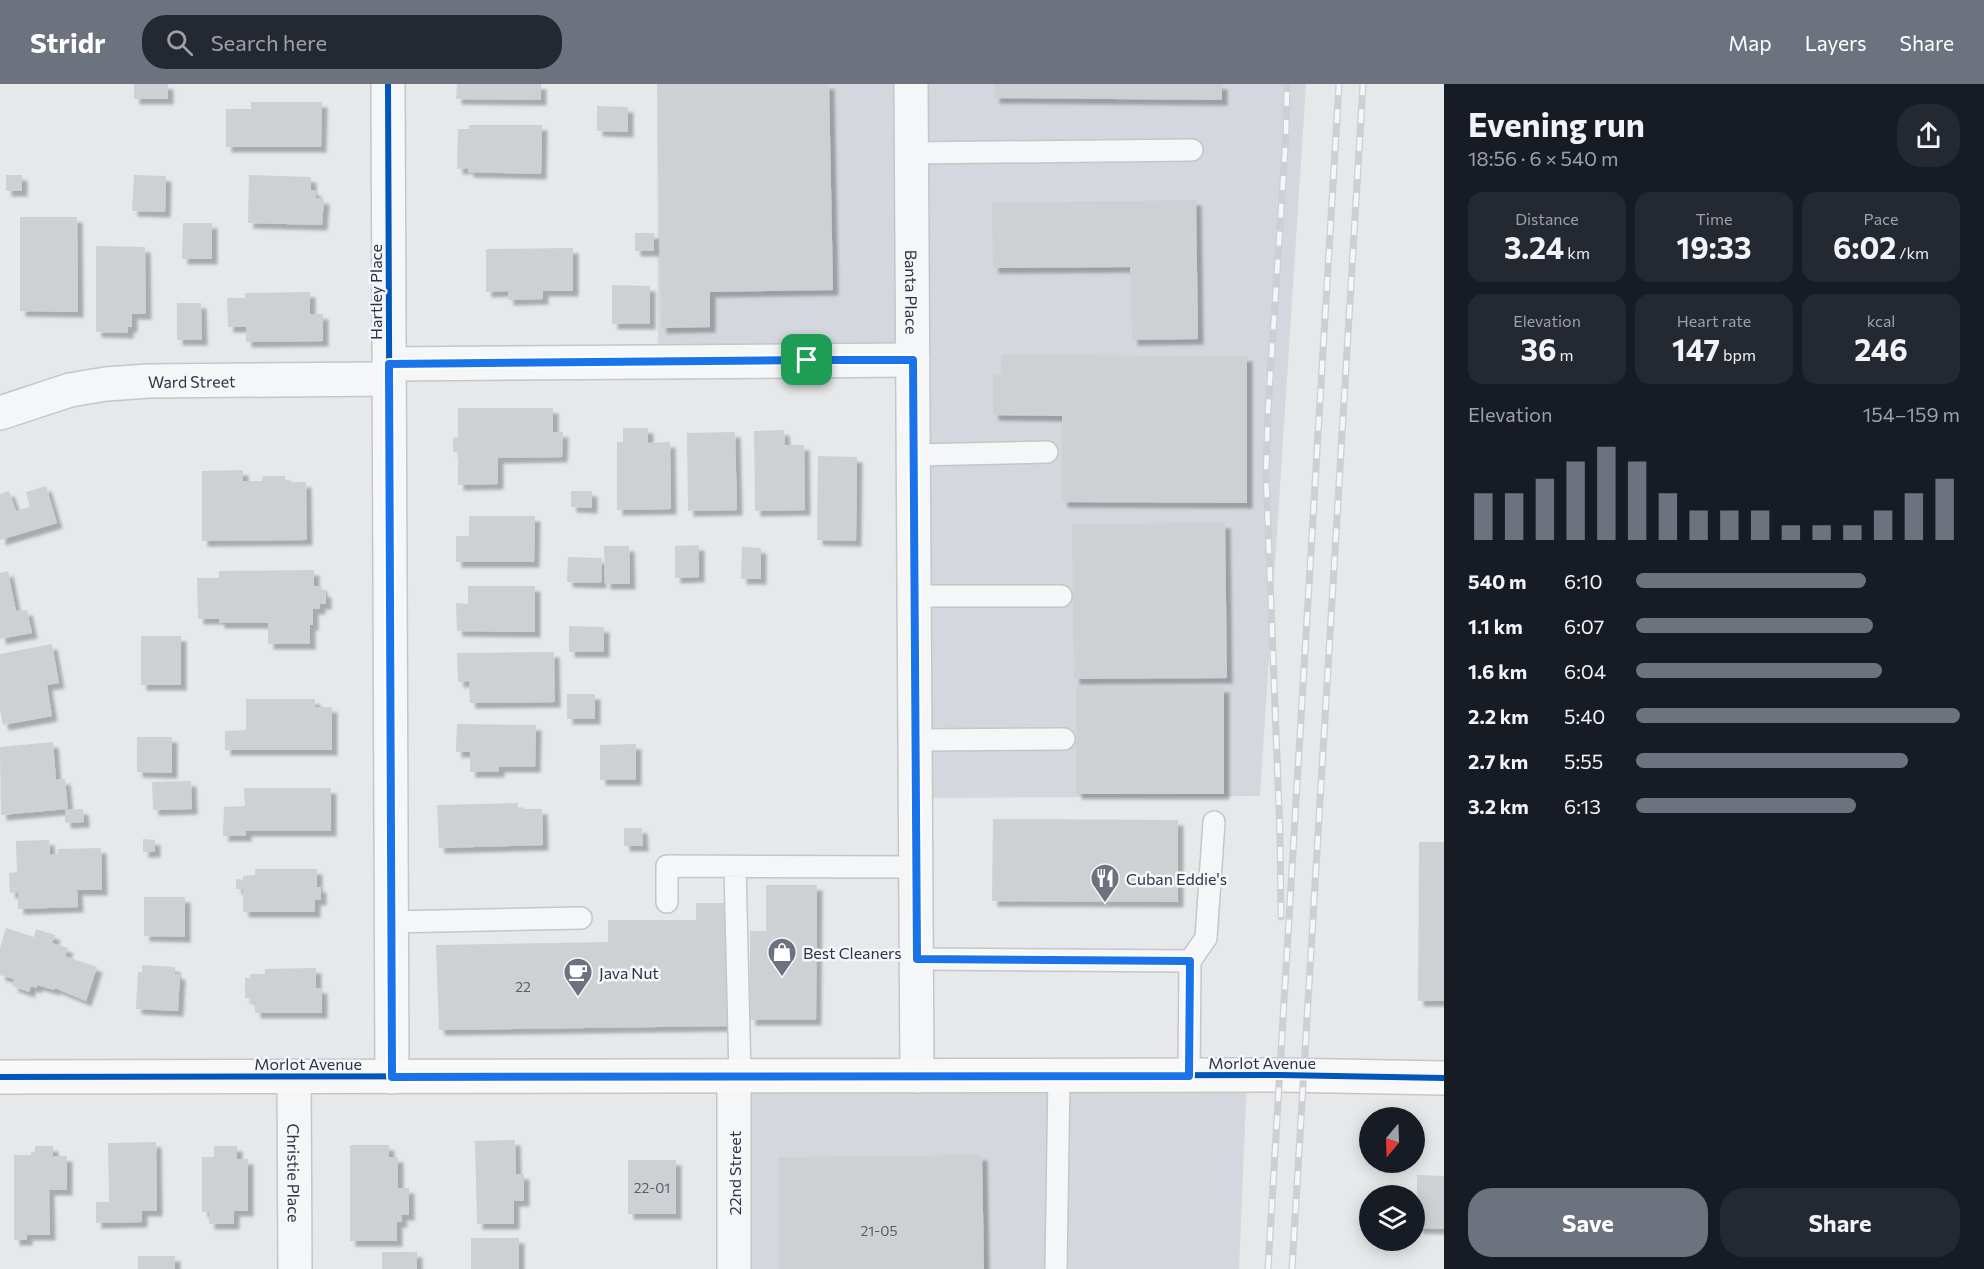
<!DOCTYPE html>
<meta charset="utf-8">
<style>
body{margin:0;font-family:Commissioner,sans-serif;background:#242831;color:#f1f3f6;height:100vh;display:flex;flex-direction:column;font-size:22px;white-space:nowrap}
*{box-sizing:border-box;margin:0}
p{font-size:20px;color:#9ea1a6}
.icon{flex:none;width:33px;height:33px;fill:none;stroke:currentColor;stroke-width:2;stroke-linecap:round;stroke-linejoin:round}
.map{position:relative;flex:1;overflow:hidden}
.details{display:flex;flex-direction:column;background:#171b24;width:540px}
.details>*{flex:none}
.needle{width:39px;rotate:199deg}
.controls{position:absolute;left:1359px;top:1023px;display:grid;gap:12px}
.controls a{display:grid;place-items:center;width:66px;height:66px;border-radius:50%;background:#171b24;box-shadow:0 3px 15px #0003;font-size:30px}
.pin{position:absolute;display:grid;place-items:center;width:51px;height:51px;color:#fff;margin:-26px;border-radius:12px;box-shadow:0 3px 9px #0006}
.round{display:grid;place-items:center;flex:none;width:63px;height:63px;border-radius:24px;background:#242831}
.overview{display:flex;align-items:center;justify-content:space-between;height:102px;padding:0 24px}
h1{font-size:33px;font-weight:700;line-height:45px}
.stats{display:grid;grid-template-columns:repeat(3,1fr);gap:9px;height:102px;padding:6px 24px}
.stats div{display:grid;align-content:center;border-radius:15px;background:#242831;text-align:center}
.stats b{font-size:30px;font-weight:700}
.stats small{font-size:16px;font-weight:400}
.stats p{font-size:16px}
.chart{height:168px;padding:12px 24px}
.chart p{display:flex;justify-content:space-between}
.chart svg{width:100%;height:108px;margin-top:6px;stroke:#6c737f;stroke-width:6}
.cta{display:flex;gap:12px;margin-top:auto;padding:12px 24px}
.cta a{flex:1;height:69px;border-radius:24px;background:#6c737f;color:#fff;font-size:24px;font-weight:700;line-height:69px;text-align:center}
.cta a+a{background:#242831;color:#f1f3f6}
ul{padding:0 24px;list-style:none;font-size:20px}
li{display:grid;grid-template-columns:96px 72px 1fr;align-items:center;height:45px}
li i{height:15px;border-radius:8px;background:#6c737f}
header{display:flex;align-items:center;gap:36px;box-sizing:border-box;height:84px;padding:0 30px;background:#6c737f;color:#fff}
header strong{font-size:28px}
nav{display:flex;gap:33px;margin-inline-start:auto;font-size:21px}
.search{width:420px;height:54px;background:#242831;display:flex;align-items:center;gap:15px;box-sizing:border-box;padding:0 21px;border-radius:24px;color:#9ea1a6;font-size:22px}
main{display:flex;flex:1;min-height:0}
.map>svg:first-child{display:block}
</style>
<header>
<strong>Stridr</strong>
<div class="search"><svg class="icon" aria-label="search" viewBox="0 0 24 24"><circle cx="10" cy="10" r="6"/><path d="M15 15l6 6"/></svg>Search here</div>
<nav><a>Map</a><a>Layers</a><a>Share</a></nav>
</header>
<main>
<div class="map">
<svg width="1444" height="1185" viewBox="0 0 1444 1185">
<defs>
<filter id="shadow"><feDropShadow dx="5.5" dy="5.5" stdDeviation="1.5" flood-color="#0004"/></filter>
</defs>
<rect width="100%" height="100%" fill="#e6e8ea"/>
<path fill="#d4d7dd" d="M 657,0 L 1306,0 L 1260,712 L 915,714 L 913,276 L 658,278 Z
M 734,992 L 1247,992 L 1239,1185 L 734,1185 Z"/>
<path fill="#ced0d3" filter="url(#shadow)" d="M 134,0 L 168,0 L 168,15 L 134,15 Z
M 457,0 L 541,0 L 541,16 L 456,15 Z
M 657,0 L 829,0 L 833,206 L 710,208 L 710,243 L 661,244 Z
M 994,0 L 1222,0 L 1222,16 L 994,14 Z
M 251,18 L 322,18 L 321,63 L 226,63 L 226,25 L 251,25 Z
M 597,22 L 628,23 L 628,48 L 597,47 Z
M 469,41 L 542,41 L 541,90 L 468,88 L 468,84 L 457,85 L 458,45 L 469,45 Z
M 6,91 L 22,91 L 22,107 L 6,107 Z
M 134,91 L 166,92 L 165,128 L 132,127 Z
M 249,91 L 311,93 L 311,106 L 316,107 L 316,114 L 324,115 L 322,141 L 248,139 Z
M 1196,116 L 1198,255 L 1132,256 L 1130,183 L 993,184 L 992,119 Z
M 20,133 L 77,133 L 78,228 L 20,227 Z
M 183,139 L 212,139 L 212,175 L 182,175 Z
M 635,149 L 654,149 L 654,167 L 635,167 Z
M 96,162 L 145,163 L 146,230 L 132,230 L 132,243 L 128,243 L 128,249 L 96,248 Z
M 573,164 L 573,207 L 543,207 L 543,215 L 508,216 L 508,207 L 486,208 L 486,165 Z
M 612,201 L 650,202 L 650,240 L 612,240 Z
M 310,208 L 310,230 L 323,230 L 323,257 L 246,258 L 246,243 L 228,243 L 227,214 L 245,214 L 245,209 Z
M 177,219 L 201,219 L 202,256 L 177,256 Z
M 1001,271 L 1247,272 L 1247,419 L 1062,418 L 1062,332 L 993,331 L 993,290 L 1002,290 Z
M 458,324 L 553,324 L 553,348 L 563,348 L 562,373 L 498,374 L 498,400 L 458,401 L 458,368 L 453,368 L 453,354 L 458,353 Z
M 623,344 L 648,344 L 648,359 L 670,358 L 671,425 L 617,426 L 617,358 L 623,358 Z
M 784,346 L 785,361 L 804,361 L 805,426 L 755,427 L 754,347 Z
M 735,348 L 737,426 L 688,427 L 687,349 Z
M 818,372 L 857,373 L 856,457 L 817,456 Z
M 243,386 L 243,397 L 262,397 L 263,392 L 285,392 L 285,398 L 306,398 L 307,456 L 202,457 L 202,387 Z
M 46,402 L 57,439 L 0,456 L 0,410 L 9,407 L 16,427 L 30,423 L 26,408 Z
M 571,407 L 592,407 L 592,424 L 571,423 Z
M 469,432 L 535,432 L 534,478 L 456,478 L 456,452 L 469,452 Z
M 1225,439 L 1227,594 L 1074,595 L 1072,440 Z
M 699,461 L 699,493 L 675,494 L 675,462 Z
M 604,462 L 629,462 L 630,500 L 605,500 Z
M 742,463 L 761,464 L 761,495 L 741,495 Z
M 568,473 L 602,474 L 601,499 L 567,498 Z
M 314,486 L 314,502 L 322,502 L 322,508 L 326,508 L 326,520 L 320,520 L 320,525 L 313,525 L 313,541 L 310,541 L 310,560 L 268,560 L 268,539 L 219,539 L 219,535 L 198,535 L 197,494 L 219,494 L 219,487 Z
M 8,487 L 16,527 L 27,526 L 32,549 L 0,555 L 0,489 Z
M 468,502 L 535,502 L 535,548 L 457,547 L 456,519 L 468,520 Z
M 569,542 L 604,543 L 604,568 L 569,568 Z
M 141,552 L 181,552 L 181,601 L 141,601 Z
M 52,560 L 59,599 L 47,601 L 52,632 L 3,641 L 0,625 L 0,570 Z
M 554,568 L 555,618 L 470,619 L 469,597 L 458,598 L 457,569 Z
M 1076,603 L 1224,603 L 1224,710 L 1076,710 Z
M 567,610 L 595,610 L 595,635 L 567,635 Z
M 246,615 L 315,615 L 315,623 L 332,623 L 332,666 L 225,666 L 225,647 L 246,646 Z
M 457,640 L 536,641 L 535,683 L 499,683 L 499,688 L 470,688 L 470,668 L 456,668 Z
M 137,653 L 172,653 L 172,689 L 137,688 Z
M 53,658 L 56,696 L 65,695 L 68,725 L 1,731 L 0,663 Z
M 636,660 L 636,696 L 600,696 L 600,661 Z
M 191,697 L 192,725 L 153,726 L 152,698 Z
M 244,704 L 331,704 L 331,747 L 246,747 L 246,752 L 223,752 L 224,723 L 245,722 Z
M 518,719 L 518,725 L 542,725 L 543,761 L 439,764 L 437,721 Z
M 83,725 L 84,738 L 65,739 L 65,726 Z
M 993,735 L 1178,736 L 1178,818 L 992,817 Z
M 624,744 L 642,744 L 643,762 L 624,762 Z
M 143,755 L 155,756 L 155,768 L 143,768 Z
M 49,756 L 50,771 L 58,770 L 58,765 L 101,764 L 102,806 L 77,806 L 78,823 L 18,825 L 18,808 L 10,809 L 9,789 L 17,788 L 16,757 Z
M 1419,758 L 1444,758 L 1444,917 L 1418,917 Z
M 255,785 L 317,785 L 317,803 L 321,803 L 321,816 L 315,816 L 315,828 L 243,828 L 243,805 L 236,805 L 236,795 L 243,796 L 243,792 L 255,791 Z
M 766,801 L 817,801 L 816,936 L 750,936 L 750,847 L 766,847 Z
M 144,813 L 185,813 L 185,853 L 144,852 Z
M 696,819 L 727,819 L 728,942 L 439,946 L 436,861 L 608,858 L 608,836 L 696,836 Z
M 6,844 L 34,853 L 36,845 L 55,851 L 52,859 L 68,864 L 65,872 L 97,883 L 86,917 L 55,904 L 54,906 L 37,901 L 37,904 L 31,902 L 29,908 L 12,902 L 14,895 L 0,891 L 0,864 Z
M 142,881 L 175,883 L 175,890 L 180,890 L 178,927 L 136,925 L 138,888 L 142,888 Z
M 316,884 L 316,904 L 322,904 L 322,929 L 255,929 L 255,918 L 250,919 L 251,914 L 245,914 L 245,894 L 250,894 L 250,890 L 265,890 L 265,885 Z
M 515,1056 L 516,1090 L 524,1090 L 524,1117 L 514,1117 L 514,1140 L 477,1140 L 475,1057 Z
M 156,1058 L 157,1127 L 142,1127 L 142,1138 L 96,1139 L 96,1118 L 109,1118 L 108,1059 Z
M 350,1061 L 389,1061 L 389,1073 L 398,1073 L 398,1104 L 409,1104 L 409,1131 L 401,1131 L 402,1138 L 397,1138 L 397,1157 L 350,1157 Z
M 35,1062 L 53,1062 L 53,1072 L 67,1072 L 67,1106 L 49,1106 L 50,1151 L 27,1151 L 27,1156 L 14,1156 L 14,1071 L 31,1071 L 31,1068 L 35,1068 Z
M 214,1062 L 237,1062 L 237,1075 L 248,1075 L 248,1127 L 234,1127 L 234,1140 L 209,1140 L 209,1127 L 202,1128 L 202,1073 L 214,1073 Z
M 982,1071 L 984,1185 L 779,1185 L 778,1073 Z
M 628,1076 L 676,1076 L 676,1130 L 628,1130 Z
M 1417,1091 L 1444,1092 L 1444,1145 L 1417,1144 Z
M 471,1154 L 519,1154 L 519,1185 L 471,1185 Z
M 382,1168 L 417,1168 L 417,1185 L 382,1185 Z
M 138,1172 L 175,1172 L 175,1185 L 138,1185 Z"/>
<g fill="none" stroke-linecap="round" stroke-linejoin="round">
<g stroke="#c4c6c8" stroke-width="24">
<path id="lane" d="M 912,69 L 1192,66
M 914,371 L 1047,368
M 915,512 L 1061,512
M 915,656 L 1064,655
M 735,783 L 740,992
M 667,818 L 667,782 L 916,783
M 391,838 L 581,834
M 917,875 L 1190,877 L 1189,992
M 1190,877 L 1206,854 L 1214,738
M 1056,1185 L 1059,992"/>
</g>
<g stroke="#c4c6c8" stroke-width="36">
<g id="street">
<path d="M 388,0 L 392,993"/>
<path id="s1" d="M 911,0 L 917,992"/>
<path d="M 389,280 L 913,276"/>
<path id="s2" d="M 0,329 L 70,306 L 106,300 L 149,297 L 389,295"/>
<path d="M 734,992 L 734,1185"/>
<path id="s3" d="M 294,993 L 295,1185"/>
</g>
</g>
<g stroke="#c4c6c8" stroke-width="36">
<path id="secondary" d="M 0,993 L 1280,991 L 1444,994"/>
</g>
<use href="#lane" stroke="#f5f6f7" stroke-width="21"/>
<use href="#street" stroke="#f5f6f7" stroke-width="33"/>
<use href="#secondary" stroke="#f8f8f8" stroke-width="33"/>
<g stroke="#cecfd2" stroke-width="7">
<path id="rail" d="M 1281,833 L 1280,751 L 1266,391 L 1268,326 L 1286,51 L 1287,0
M 1268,1185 L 1339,0
M 1292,1185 L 1363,0"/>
</g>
<use href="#rail" stroke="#f4f6f9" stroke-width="4.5" stroke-dasharray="14" stroke-linecap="butt"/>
<g stroke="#f4f6f9" stroke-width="10">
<path id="cycleway" d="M 388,0 L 392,993
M 0,993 L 1280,991 L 1444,994"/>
</g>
<use href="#cycleway" stroke="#0057b8" stroke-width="6"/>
</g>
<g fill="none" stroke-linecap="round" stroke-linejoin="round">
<g stroke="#fff" stroke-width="12">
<path id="route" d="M 807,276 L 913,276 L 917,875 L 1190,877 L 1189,992 L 392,993 L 389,280 Z"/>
</g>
<use href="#route" stroke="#1a73e8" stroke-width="8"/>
</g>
<defs>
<g id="restaurant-pin" transform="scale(1.5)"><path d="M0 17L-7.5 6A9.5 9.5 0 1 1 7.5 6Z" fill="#6c737f" stroke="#f4f6f9"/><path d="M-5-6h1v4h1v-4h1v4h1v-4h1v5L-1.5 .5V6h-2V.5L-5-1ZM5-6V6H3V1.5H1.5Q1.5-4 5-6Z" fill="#fff"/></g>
<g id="shop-pin" transform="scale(1.5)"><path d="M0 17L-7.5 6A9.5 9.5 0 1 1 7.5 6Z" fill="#6c737f" stroke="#f4f6f9"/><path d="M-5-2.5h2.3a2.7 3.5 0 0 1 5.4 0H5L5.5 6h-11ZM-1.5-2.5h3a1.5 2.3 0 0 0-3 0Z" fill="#fff"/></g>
<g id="cafe-pin" transform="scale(1.5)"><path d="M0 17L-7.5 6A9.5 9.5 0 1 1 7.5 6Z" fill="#6c737f" stroke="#f4f6f9"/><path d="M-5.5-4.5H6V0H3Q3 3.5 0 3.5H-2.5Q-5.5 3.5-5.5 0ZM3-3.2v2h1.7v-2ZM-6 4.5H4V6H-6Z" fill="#fff"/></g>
</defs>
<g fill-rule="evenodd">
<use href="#restaurant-pin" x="1105" y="794"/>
<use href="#shop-pin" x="782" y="868"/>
<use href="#cafe-pin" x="578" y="888"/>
</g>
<g text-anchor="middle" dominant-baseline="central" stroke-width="5" stroke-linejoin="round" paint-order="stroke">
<g font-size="14" fill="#545c69">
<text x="523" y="902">22</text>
<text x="652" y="1103">22-01</text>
<text x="879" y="1146">21-05</text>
</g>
<g font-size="16" fill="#2b3445" stroke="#f4f6f9">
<text transform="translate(375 208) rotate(-90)">Hartley Place</text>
<text stroke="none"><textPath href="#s1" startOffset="208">Banta Place</textPath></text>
<text stroke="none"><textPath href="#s2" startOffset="196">Ward Street</textPath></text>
<text x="1262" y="978">Morlot Avenue</text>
<text x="308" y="979">Morlot Avenue</text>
<text stroke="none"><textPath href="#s3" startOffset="96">Christie Place</textPath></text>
<text transform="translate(734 1089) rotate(-90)">22nd Street</text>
</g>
<g font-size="16" fill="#2b3445" stroke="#f4f6f9" text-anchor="start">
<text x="1126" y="794">Cuban Eddie's</text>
<text x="803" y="868">Best Cleaners</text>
<text x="599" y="888">Java Nut</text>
</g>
</g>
</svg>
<div class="controls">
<a><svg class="needle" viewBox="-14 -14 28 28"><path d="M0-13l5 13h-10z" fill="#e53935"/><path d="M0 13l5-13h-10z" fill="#9ea1a6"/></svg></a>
<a><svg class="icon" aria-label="layers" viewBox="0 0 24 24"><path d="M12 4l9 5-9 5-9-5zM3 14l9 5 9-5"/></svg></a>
</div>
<div class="pin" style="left:807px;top:276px;background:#1e9e55"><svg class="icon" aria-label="arrive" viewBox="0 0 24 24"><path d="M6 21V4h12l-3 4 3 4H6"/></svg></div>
</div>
<section class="details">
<div class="overview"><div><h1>Evening run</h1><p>18:56 · 6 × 540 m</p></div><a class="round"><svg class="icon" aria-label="share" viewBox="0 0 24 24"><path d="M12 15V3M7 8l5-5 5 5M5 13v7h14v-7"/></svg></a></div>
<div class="stats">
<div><p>Distance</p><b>3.24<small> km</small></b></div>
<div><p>Time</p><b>19:33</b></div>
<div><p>Pace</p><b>6:02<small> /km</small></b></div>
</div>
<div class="stats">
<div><p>Elevation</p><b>36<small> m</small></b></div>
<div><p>Heart rate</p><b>147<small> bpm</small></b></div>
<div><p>kcal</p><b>246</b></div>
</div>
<div class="chart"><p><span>Elevation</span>154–159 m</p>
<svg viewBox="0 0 160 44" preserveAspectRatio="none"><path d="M5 44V25M15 44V25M25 44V19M35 44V12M45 44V6M55 44V12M65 44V25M75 44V32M85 44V32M95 44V32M105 44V38M115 44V38M125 44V38M135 44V32M145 44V25M155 44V19"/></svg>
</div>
<ul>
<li><b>540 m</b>6:10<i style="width:71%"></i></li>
<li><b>1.1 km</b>6:07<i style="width:73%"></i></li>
<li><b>1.6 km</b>6:04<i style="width:76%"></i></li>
<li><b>2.2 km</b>5:40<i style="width:100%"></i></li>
<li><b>2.7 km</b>5:55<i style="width:84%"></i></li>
<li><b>3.2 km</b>6:13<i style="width:68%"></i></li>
</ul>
<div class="cta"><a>Save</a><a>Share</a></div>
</section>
</main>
